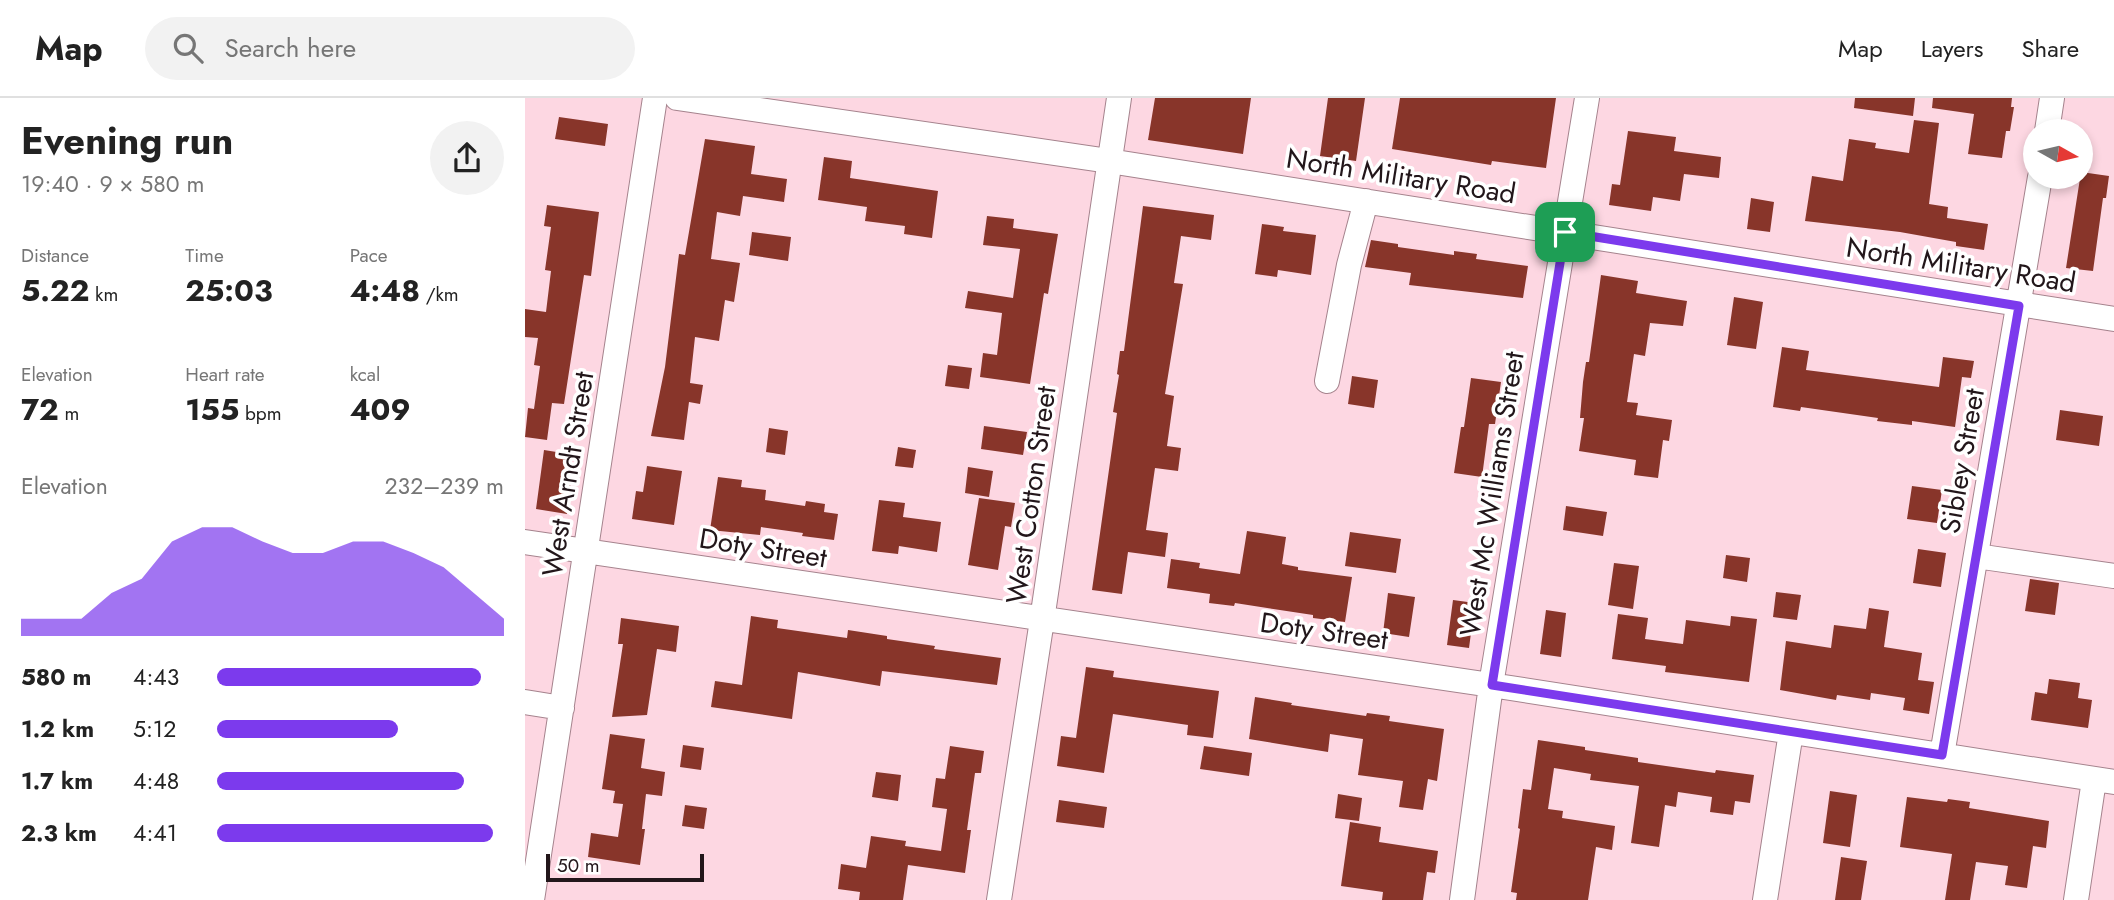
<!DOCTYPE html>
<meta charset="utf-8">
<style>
body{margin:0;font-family:Jost,sans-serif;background:#f2f2f2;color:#222;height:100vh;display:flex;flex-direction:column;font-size:26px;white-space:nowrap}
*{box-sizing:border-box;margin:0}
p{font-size:23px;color:#767676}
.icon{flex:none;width:38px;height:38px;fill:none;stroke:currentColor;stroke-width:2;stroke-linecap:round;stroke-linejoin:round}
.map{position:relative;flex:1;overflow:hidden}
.drawer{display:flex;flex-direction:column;background:#fff;width:525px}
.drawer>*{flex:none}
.needle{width:46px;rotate:98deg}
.buttons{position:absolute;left:1498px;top:21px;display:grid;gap:14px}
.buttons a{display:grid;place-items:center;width:70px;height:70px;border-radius:50%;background:#fff;box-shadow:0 4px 10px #0003;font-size:35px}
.scale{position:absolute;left:21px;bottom:18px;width:158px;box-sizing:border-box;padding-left:7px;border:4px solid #22161a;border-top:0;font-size:19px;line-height:24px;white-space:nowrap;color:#22161a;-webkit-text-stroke:5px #fff;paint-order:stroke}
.pin{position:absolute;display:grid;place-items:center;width:60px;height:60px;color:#fff;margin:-30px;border-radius:14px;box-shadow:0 4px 10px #0006}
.round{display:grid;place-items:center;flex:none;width:74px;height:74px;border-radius:37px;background:#f2f2f2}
.overview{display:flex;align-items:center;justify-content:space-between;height:119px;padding:0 21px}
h1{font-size:38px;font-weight:700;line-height:52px}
.metrics{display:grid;grid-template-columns:repeat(3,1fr);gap:10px;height:119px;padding:7px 21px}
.metrics div{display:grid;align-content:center}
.metrics b{font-size:30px;font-weight:700}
.metrics small{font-size:19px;font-weight:400}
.metrics p{font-size:19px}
.chart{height:196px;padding:14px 21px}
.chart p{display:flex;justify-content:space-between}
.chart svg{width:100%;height:126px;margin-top:7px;fill:#7c3aed;opacity:.7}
ul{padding:0 21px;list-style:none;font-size:23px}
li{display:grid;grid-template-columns:112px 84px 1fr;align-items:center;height:52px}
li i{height:18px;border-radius:9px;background:#7c3aed}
header{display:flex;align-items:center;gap:42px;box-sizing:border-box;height:98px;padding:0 35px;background:#fff;border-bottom:2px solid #e0e0e0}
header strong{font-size:33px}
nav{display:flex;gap:38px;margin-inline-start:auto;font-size:24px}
.search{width:490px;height:63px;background:#f2f2f2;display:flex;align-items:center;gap:18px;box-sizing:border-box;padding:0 24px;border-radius:38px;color:#767676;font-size:26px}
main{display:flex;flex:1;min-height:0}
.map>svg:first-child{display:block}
</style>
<header>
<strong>Map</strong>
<div class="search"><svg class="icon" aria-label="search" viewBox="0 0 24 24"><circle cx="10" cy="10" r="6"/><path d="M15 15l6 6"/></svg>Search here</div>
<nav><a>Map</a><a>Layers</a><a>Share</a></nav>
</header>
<main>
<section class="drawer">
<div class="overview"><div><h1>Evening run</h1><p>19:40 · 9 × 580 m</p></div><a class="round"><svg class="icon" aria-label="share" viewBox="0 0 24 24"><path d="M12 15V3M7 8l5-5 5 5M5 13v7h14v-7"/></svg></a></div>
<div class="metrics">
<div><p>Distance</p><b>5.22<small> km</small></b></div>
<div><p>Time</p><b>25:03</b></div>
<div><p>Pace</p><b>4:48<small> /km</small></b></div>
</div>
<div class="metrics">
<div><p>Elevation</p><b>72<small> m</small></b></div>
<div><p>Heart rate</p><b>155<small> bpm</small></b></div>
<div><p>kcal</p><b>409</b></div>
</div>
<div class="chart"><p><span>Elevation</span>232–239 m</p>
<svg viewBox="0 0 160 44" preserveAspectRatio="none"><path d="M0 44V38L10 38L20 38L30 29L40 24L50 11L60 6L70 6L80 11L90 15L100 15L110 11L120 11L130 15L140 20L150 29L160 38V44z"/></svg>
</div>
<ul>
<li><b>580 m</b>4:43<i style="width:92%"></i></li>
<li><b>1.2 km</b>5:12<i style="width:63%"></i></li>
<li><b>1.7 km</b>4:48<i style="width:86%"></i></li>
<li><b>2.3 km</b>4:41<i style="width:96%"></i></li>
</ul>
</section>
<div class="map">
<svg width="1589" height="802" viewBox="0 0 1589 802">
<rect width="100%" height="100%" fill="#fdd7e2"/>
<path fill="#88352a" d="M 630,0 L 726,0 L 718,56 L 623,42 Z
M 803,0 L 840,0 L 831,63 L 795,58 Z
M 875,0 L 1031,0 L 1021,70 L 967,63 L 966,67 L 867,51 Z
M 1330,0 L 1390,0 L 1388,18 L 1329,10 Z
M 1408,0 L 1487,0 L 1486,9 L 1489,9 L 1485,33 L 1481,33 L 1477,60 L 1443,56 L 1449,16 L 1407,10 Z
M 34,19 L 83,26 L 80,48 L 30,41 Z
M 1389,22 L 1414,25 L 1404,106 L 1423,109 L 1422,120 L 1463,126 L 1459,152 L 1431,148 L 1431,144 L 1375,134 L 1280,123 L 1287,78 L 1318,83 L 1324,41 L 1351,45 L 1350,50 L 1384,55 Z
M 1103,33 L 1151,39 L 1149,53 L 1196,59 L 1194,80 L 1159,76 L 1155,103 L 1128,99 L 1126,113 L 1084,107 L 1087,86 L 1095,87 Z
M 180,41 L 230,48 L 226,76 L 262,81 L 259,104 L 218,98 L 215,118 L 192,114 L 186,161 L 215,165 L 209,204 L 200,202 L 194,243 L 170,239 L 165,285 L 178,287 L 175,306 L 164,304 L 159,342 L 126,338 L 140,269 L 154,156 L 160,157 Z
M 299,59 L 327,63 L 325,80 L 413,93 L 407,140 L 379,136 L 380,128 L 340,123 L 342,109 L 293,102 Z
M 1556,74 L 1584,78 L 1581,100 L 1578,100 L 1568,173 L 1541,170 Z
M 1226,100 L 1249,104 L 1245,134 L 1222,131 Z
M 22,107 L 74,114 L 66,178 L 59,177 L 39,306 L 27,305 L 22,342 L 0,339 L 3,310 L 9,311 L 15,268 L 9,267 L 13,240 L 0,239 L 0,211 L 21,214 L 26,173 L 20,172 L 26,129 L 19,128 Z
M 618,108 L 689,117 L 686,142 L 656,138 L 649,185 L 658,186 L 640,296 L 649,298 L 642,348 L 656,350 L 653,373 L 630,370 L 621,432 L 643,435 L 640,459 L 603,454 L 597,496 L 567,492 L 592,315 L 588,314 L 594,277 L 592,276 L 595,253 L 599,253 Z
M 462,118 L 489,121 L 488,130 L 533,136 L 523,196 L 519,195 L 505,286 L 455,279 L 458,255 L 472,257 L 477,215 L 440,210 L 443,193 L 488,200 L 495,151 L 458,147 Z
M 737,126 L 759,129 L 758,133 L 791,137 L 786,177 L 753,172 L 752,179 L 730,176 Z
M 227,134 L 266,139 L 263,163 L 224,157 Z
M 846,142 L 873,146 L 873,149 L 929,157 L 929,153 L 952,156 L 951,161 L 1003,168 L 998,200 L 884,187 L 886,175 L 840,169 Z
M 1076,177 L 1113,183 L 1111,195 L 1162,203 L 1158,228 L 1125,225 L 1120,258 L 1109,256 L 1102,304 L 1113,305 L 1111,317 L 1147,322 L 1144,343 L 1138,342 L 1133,380 L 1109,377 L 1111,362 L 1054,353 L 1059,320 L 1055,320 L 1058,284 L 1061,264 L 1064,264 Z
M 1209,199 L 1238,204 L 1231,251 L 1202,247 Z
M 1257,249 L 1284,253 L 1281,272 L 1414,289 L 1418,259 L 1449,263 L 1446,280 L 1437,279 L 1430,329 L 1387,323 L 1387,327 L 1352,323 L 1353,320 L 1276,309 L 1275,313 L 1248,309 Z
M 423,267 L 447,270 L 444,291 L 420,288 Z
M 827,278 L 853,282 L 849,310 L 823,306 Z
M 946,280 L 976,284 L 970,326 L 964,326 L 957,379 L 929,375 L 936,329 L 939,329 Z
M 1535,312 L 1578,318 L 1574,348 L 1531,342 Z
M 459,328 L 502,334 L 498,357 L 456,351 Z
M 244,330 L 263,333 L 260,357 L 241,354 Z
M 373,349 L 391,352 L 388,370 L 370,368 Z
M 19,352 L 44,356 L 41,375 L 47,376 L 42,416 L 11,411 Z
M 122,368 L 157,373 L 149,427 L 107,421 L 111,393 L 118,394 Z
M 443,369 L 468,373 L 464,399 L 440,395 Z
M 193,379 L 217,382 L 216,389 L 241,392 L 240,402 L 280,408 L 281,403 L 300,406 L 299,414 L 313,416 L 309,442 L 277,438 L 278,435 L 236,429 L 235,437 L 185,432 Z
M 1387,388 L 1417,392 L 1412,425 L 1382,421 Z
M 454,400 L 490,405 L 486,429 L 480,428 L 473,472 L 443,467 Z
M 354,402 L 380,405 L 378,419 L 416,424 L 412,454 L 374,448 L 373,456 L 347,453 Z
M 1041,408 L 1082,414 L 1078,438 L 1038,432 Z
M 722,433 L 761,439 L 757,466 L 773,469 L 773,472 L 827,479 L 820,524 L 788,520 L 788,517 L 710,505 L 709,508 L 684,505 L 685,496 L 642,490 L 646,461 L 675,465 L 674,470 L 715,476 Z
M 825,434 L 876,441 L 871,475 L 820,468 Z
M 1393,451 L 1421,455 L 1416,489 L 1388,485 Z
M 1201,457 L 1225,460 L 1222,484 L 1198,480 Z
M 1089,465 L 1114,468 L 1108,511 L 1083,507 Z
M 1505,481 L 1534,485 L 1530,517 L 1500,513 Z
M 1251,494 L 1276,497 L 1272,522 L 1248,519 Z
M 863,495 L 890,499 L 884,539 L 858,535 Z
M 928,502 L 950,505 L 944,550 L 922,547 Z
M 1344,510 L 1364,513 L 1359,549 L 1397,555 L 1393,582 L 1409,584 L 1404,616 L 1378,612 L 1380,600 L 1346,595 L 1345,602 L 1312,597 L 1311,602 L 1255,592 L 1261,543 L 1306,550 L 1309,527 L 1341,531 Z
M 1021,512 L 1041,515 L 1036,559 L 1015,556 Z
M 1093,516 L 1123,520 L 1120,541 L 1158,546 L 1161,522 L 1205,528 L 1206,518 L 1232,521 L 1224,584 L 1140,574 L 1141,568 L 1087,561 Z
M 226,518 L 253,522 L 252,530 L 322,540 L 323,532 L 362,538 L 362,541 L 410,548 L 409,551 L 476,560 L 472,587 L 357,573 L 355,588 L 273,574 L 267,621 L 186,609 L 190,583 L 217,587 Z
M 96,520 L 154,528 L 151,554 L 132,551 L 122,617 L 87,619 L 98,546 L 93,546 Z
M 561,569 L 589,573 L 588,579 L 694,593 L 688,640 L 662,637 L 663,627 L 588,616 L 579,675 L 532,668 L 536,638 L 551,640 Z
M 1524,581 L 1555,585 L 1553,600 L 1567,602 L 1563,630 L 1506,622 L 1510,594 L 1522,596 Z
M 730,599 L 767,605 L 766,607 L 841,618 L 842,615 L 865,618 L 864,623 L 919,631 L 912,683 L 903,681 L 898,712 L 874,709 L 878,683 L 833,677 L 838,641 L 805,636 L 803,654 L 724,641 Z
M 85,636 L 120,641 L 116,670 L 140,674 L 137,698 L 121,696 L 117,731 L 120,731 L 115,767 L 63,759 L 66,735 L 93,739 L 98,706 L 88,705 L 90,693 L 77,691 Z
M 1013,642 L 1060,649 L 1060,652 L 1113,660 L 1113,664 L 1190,675 L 1191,672 L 1229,677 L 1225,705 L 1210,703 L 1208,717 L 1185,714 L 1187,699 L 1153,694 L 1151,709 L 1140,707 L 1134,749 L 1106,745 L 1114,688 L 1065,682 L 1066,676 L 1029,670 L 1023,711 L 1038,713 L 1037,720 L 1090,728 L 1087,752 L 1071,749 L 1063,802 L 991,802 L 992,795 L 986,794 L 995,731 L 993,730 L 998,691 L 1006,692 Z
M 158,647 L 179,650 L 176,672 L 155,669 Z
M 425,648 L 459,653 L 456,675 L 450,675 L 442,732 L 446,732 L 440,775 L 383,767 L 378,802 L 334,802 L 335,794 L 313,791 L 316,766 L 341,770 L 346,738 L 381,743 L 380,748 L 416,753 L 422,711 L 407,709 L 411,680 L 420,681 Z
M 679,648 L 727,655 L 724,678 L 675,671 Z
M 351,674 L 376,677 L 373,703 L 347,699 Z
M 1305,693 L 1332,697 L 1325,749 L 1298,745 Z
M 813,696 L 837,700 L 834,723 L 810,720 Z
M 1382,699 L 1422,704 L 1423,701 L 1445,704 L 1444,710 L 1524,723 L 1521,750 L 1508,748 L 1502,790 L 1480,787 L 1483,768 L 1451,764 L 1445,802 L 1420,802 L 1427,756 L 1375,749 Z
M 534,702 L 582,709 L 579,730 L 531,724 Z
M 160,707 L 182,710 L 179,731 L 157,728 Z
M 825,724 L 856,729 L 854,744 L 913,753 L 910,775 L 902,774 L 898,802 L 857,802 L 858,794 L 816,788 Z
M 1316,759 L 1342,763 L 1336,802 L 1310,802 Z"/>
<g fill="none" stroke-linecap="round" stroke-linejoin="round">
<g stroke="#a5838d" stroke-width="26">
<path id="minor" d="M 152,0 L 584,63 L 1589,221
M 1522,33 L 1527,0
M 802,283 L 824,167 L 841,103
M 0,444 L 966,587 L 1589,684
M 1451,458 L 1589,478
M 0,604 L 37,610
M 1417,657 L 1515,79
M 7,802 L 130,0
M 474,802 L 517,522 L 594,0
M 937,802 L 966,587 L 1062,0
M 1240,802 L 1266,634
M 1551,802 L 1569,682"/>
</g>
<use href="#minor" stroke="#fff" stroke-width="24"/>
</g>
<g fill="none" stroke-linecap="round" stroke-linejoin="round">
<g stroke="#fff" stroke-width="14">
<path id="route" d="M 1040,134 L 1494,208 L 1417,657 L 967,587 Z"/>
</g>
<use href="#route" stroke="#7c3aed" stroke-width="9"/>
</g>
<g text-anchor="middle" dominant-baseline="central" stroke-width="7" stroke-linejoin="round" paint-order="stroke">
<g font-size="28" fill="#22161a" stroke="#fff">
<text transform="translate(876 78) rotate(9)">North Military Road</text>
<text transform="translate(1436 167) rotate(9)">North Military Road</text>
<text transform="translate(1437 363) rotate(-80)">Sibley Street</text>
<text transform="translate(43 376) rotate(-81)">West Arndt Street</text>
<text transform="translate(967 396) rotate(-81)">West Mc Williams Street</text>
<text transform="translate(506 397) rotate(-82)">West Cotton Street</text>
<text transform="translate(238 450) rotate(9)">Doty Street</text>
<text transform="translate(799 533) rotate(8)">Doty Street</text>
</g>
</g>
</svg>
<div class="buttons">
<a><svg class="needle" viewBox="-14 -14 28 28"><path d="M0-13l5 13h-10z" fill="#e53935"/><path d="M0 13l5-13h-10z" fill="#767676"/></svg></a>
</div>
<div class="scale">50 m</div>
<div class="pin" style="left:1040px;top:134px;background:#1e9e55"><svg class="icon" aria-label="arrive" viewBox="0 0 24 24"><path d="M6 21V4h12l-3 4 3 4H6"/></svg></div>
</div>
</main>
